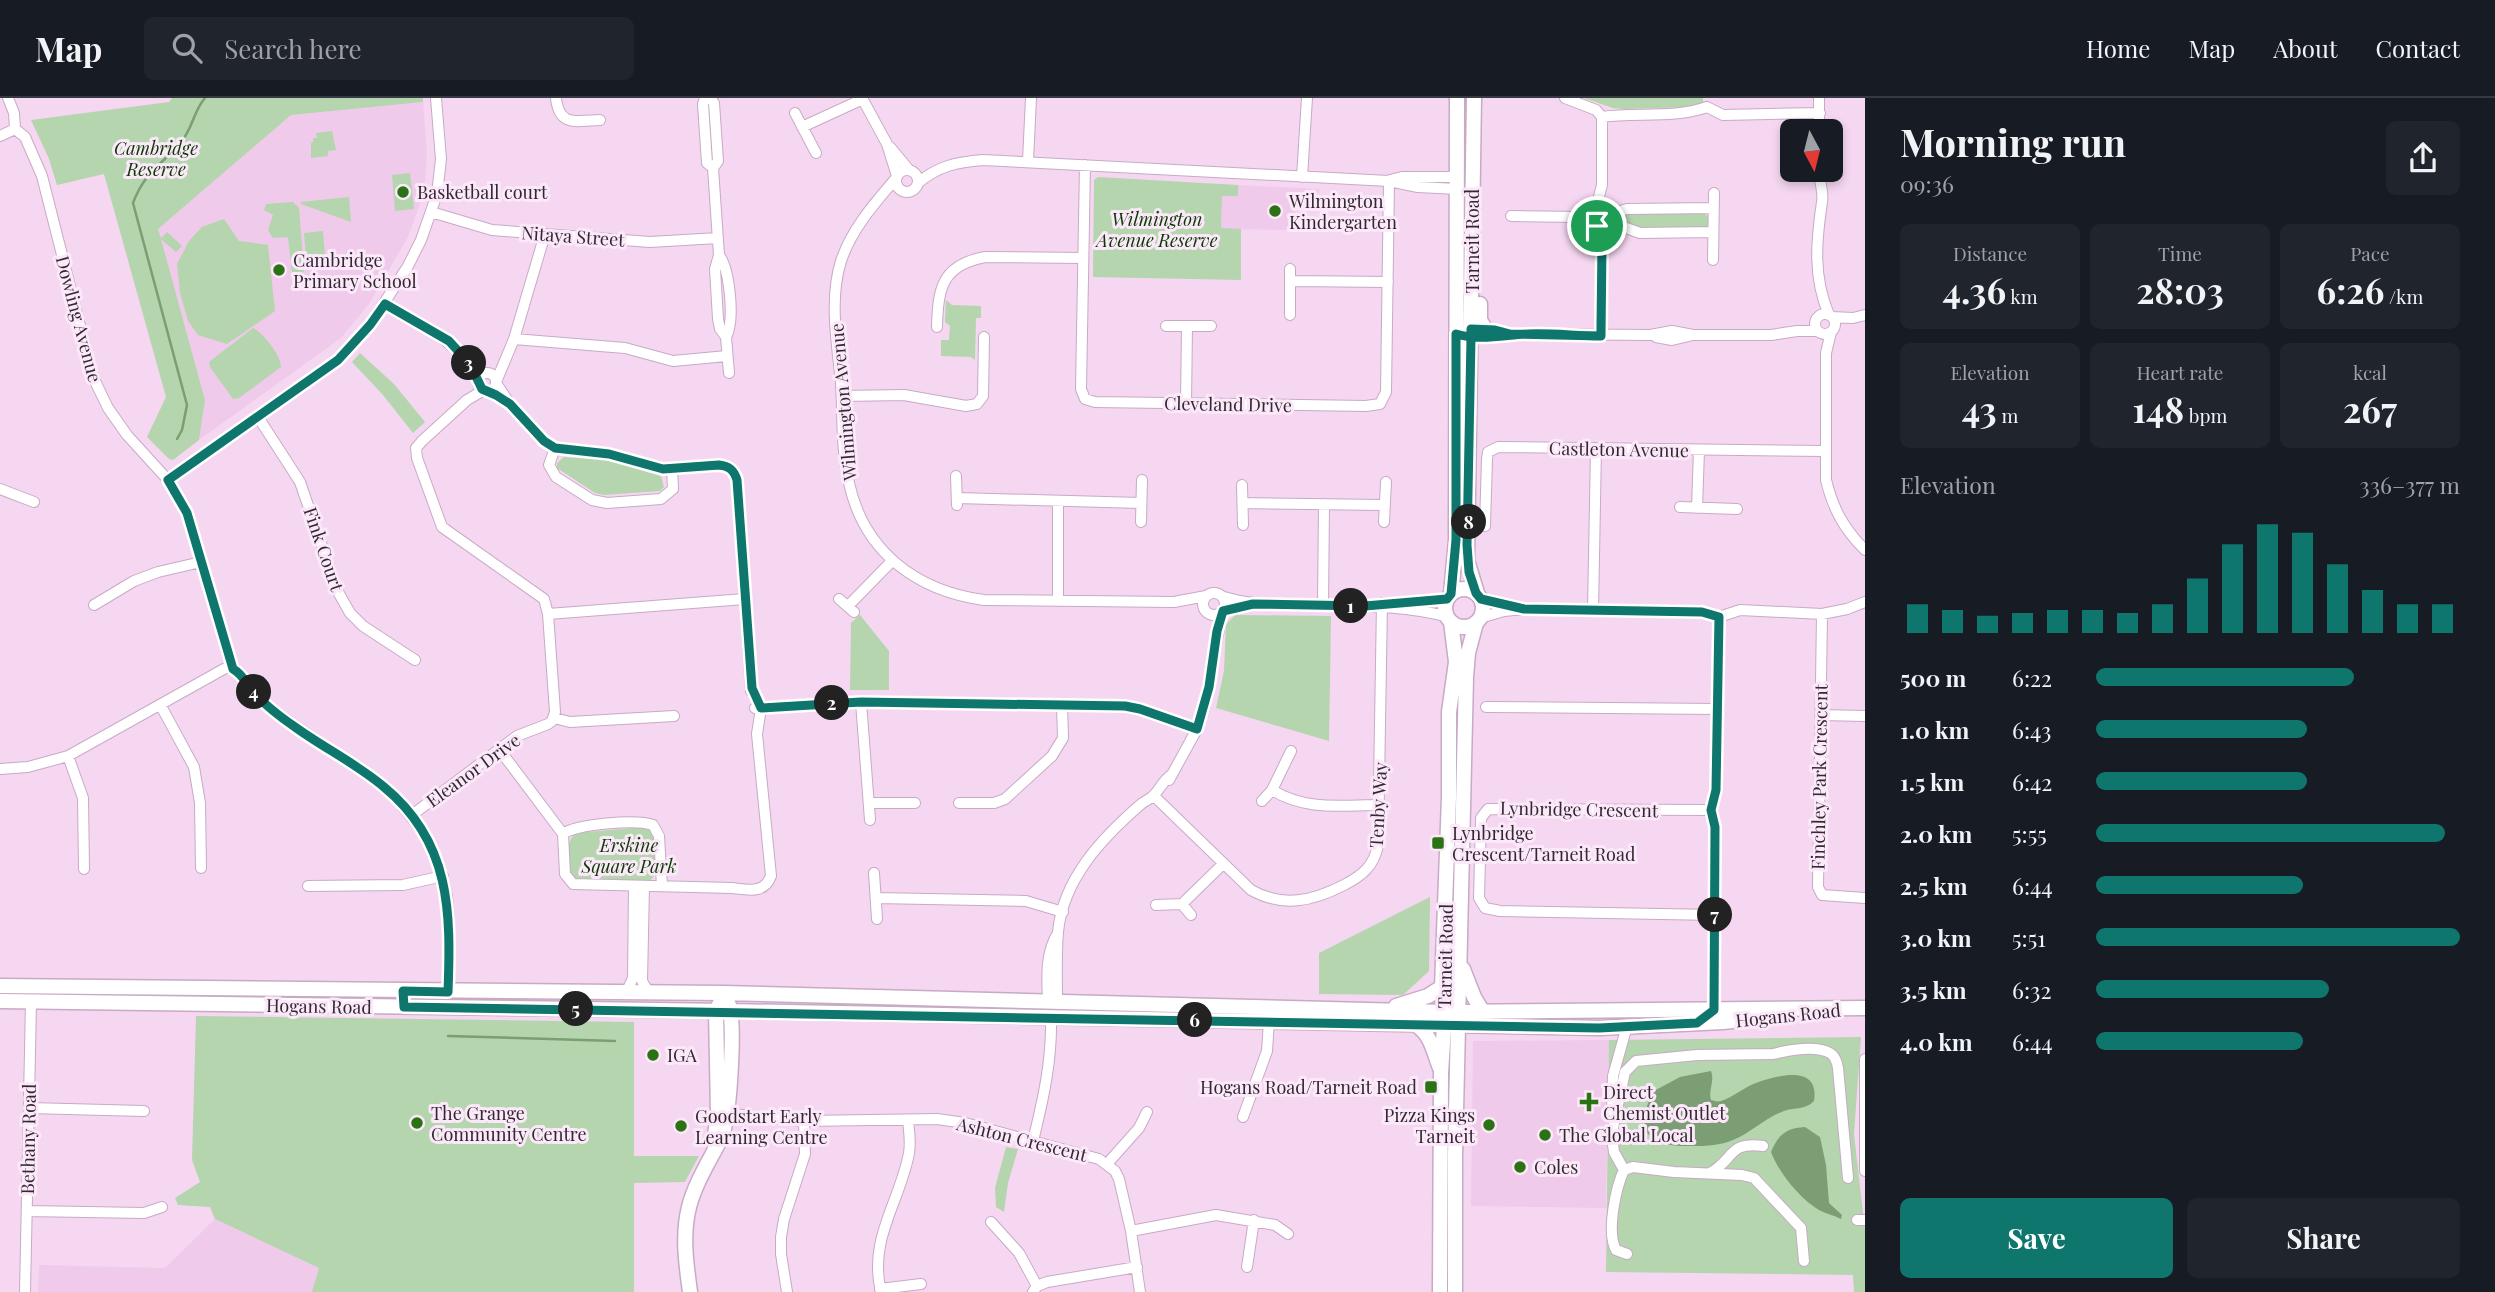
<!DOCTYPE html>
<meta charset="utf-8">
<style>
body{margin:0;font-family:"Playfair Display",serif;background:#20242c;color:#f1f3f6;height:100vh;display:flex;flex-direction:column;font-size:26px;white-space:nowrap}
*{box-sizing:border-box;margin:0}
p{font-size:23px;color:#9ea1a6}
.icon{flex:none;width:38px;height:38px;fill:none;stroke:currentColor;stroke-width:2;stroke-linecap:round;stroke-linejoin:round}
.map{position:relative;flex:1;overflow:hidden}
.details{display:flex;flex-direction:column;background:#171b24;width:630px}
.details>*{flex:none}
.needle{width:46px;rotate:173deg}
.fabs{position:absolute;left:1780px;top:21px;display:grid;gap:14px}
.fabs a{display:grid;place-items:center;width:63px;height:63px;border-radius:10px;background:#171b24;box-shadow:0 4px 10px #0003;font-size:35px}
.pin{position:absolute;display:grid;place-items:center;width:60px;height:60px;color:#fff;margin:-30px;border:4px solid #fff;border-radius:50%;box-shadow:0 2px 7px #0007}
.km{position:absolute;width:35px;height:35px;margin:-18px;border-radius:50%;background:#222;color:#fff;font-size:19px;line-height:35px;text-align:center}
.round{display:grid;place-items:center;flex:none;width:74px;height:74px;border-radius:10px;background:#20242c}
.headline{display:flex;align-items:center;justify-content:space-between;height:119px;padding:0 35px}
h1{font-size:38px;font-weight:700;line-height:52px}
.metrics{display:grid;grid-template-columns:repeat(3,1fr);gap:10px;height:119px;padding:7px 35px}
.metrics div{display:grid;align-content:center;border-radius:10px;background:#20242c;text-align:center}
.metrics b{font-size:35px;font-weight:700}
.metrics small{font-size:19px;font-weight:400}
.metrics p{font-size:19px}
.chart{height:196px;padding:14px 35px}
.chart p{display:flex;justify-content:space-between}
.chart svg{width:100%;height:126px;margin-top:7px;stroke:#0f766e;stroke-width:6}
.action{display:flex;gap:14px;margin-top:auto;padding:14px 35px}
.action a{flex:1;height:80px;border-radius:10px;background:#0f766e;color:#fff;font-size:28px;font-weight:700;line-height:80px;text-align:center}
.action a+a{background:#20242c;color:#f1f3f6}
ul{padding:0 35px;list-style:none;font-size:23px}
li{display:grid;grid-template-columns:112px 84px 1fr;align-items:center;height:52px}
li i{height:18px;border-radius:9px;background:#0f766e}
header{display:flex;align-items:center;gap:42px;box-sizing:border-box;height:98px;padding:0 35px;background:#171b24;border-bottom:2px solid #363941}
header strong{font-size:33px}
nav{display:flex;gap:38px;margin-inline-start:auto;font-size:24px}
.search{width:490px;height:63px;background:#20242c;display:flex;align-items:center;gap:18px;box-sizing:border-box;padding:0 24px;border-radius:10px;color:#9ea1a6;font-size:26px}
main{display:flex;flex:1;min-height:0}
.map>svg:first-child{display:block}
</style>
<header>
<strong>Map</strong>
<div class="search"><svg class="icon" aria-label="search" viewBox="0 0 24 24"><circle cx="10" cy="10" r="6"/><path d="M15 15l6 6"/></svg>Search here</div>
<nav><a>Home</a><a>Map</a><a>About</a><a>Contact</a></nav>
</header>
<main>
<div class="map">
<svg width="1865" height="1194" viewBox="0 0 1865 1194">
<rect width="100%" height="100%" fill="#f6d7f2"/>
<path fill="#efcaea" d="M 423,4 L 427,55 L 424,95 L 408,139 L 369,206 L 341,240 L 199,342 L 205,302 L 158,131 L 291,17 Z
M 1238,87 L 1319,91 L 1319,95 L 1296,95 L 1294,132 L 1221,131 L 1222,98 L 1238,98 Z
M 1609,942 L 1606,1110 L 1471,1108 L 1473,943 Z
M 215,1121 L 319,1170 L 312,1194 L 38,1194 L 39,1167 L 165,1170 Z"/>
<path fill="#b4d5ad" d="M 172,0 L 423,0 L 423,4 L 291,17 L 158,131 L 161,140 L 167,134 L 182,148 L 176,154 L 161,141 L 205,302 L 199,342 L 173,362 L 169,361 L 147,339 L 166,299 L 104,76 L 57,87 L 49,61 L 31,22 L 169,4 Z
M 1584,0 L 1703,0 L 1703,4 L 1693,9 L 1624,11 L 1613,10 Z
M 332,33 L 336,52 L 328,53 L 328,58 L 311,60 L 311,45 L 313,44 L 313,40 L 317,40 L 316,35 Z
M 410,75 L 414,111 L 395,113 L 392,77 Z
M 1098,79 L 1238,87 L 1238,98 L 1222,98 L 1221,130 L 1241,131 L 1241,182 L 1093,179 L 1094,82 Z
M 349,99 L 351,124 L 301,106 L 301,104 Z
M 293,104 L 299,110 L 304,174 L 292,175 L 288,139 L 273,140 L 268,132 L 273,117 L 264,112 L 266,106 Z
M 1703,114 L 1710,121 L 1707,130 L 1637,132 L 1617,123 L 1616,117 Z
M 224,121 L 239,143 L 268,147 L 275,213 L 227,246 L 198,237 L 188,223 L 180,195 L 177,166 L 189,143 L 202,129 Z
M 323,133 L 326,170 L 307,172 L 304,135 Z
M 946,202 L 952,207 L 981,208 L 981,220 L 976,220 L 975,262 L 971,259 L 941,258 L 941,242 L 949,242 L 950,228 L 945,224 Z
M 253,230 C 264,235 281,258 281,269 L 239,300 L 233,301 L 210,269 L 209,264 Z
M 360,255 L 394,286 L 425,324 L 413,335 L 383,297 L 352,264 Z
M 564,359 L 609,362 L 661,378 L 664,389 L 660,393 L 604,397 L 595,395 L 557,370 L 557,365 Z
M 860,517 L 889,553 L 889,592 L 850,592 L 851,525 Z
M 1235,517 L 1331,518 L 1329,643 L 1216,610 L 1224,573 L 1226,526 Z
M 644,729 C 660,735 656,760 657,774 L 650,783 L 574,781 C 567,770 565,745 575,735 Z
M 1430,799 L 1429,873 L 1403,897 L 1319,896 L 1319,855 Z
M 196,918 L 634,924 L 634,1058 L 699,1058 L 685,1084 L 634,1085 L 634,1194 L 312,1194 L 319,1170 L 215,1121 L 210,1109 L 178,1107 L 175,1100 L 200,1084 L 192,1062 Z
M 1861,939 L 1854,1036 L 1865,1132 L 1865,1194 L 1854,1194 L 1853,1177 L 1606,1174 L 1609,942 Z
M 1006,1049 L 1018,1051 L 1008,1085 L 1004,1114 L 996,1109 L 995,1090 Z"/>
<path fill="#7c9e74" d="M 1711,973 C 1715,983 1708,992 1711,1002 C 1716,1003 1716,1004 1721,1003 C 1734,999 1744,989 1756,985 C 1778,977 1820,966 1814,1003 C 1806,1012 1795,1009 1784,1013 C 1765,1020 1751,1035 1733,1042 C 1719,1048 1704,1048 1690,1048 C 1648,1049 1632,1033 1654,993 L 1680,979 Z
M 1805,1029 L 1820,1039 L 1826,1067 L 1829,1105 L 1842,1117 L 1841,1121 C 1834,1117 1826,1116 1819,1112 C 1800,1101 1779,1075 1771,1054 C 1778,1037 1786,1030 1805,1029 Z"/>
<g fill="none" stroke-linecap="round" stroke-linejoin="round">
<path stroke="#7c9e74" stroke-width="2.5" d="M 177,341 L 182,332 L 187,307 L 133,105 C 145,73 161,68 181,44 C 192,32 194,12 205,0
M 448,938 L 615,943"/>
<g stroke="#c8aac4" stroke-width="12">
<path id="street" d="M 8,0 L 14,15 L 15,31 L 25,39 L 42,78 L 93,279 L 108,310 L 127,337 L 168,382 L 187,415 L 231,567 L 268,609 L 383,688 L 397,701 L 426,738 L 435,757 L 447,798 L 449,825 L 448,894
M 556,0 C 559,29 576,23 600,22
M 705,0 L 703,6 L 707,65 L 713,70
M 710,0 L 714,5 L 718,63 L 713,70 L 719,157 L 715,171 L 718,221 L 720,231 L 726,239 L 729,275
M 862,0 L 887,46 L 897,78
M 1565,0 L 1596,12 L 1602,19 L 1602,87 L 1596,110
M 1819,0 L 1819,33
M 1707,9 L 1723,17 L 1820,15
M 795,15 L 816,55
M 1602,19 C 1637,14 1673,21 1707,9
M 802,29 L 863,1
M 0,38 L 15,31
M 890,49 L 909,72
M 1028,63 L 1031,0
M 1085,67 L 1081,291 L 1085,301 L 1095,304 L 1366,308 L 1380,306 L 1386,294 L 1389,83
M 1819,72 C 1819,82 1824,95 1822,104 C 1816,144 1813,179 1829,217
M896 83a11 11 0 1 1 22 0a11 11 0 1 1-22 0Z
M 897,79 C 875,105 852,130 841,163 C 829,201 837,245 841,285 C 843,318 841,352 849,385 C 864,454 917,493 984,502 L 1174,504 L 1206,498
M 1302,79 L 1307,0
M 1390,82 L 1402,79 L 1458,79
M 918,85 C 938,68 957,64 983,62 L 1389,83 L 1418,89 L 1458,91
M1592 119a11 11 0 1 1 22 0a11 11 0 1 1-22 0Z
M 431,114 L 492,132 L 650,144 L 718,140
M 1613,115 L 1627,111 L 1713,110
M 1511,118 L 1578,119 L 1594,125
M 1612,125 L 1640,135 L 1713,134
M 1596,128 L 1602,146 L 1601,238
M 719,157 C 730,172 735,223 726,239
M 1713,162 L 1714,95
M 1290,171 L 1290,217
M 1291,183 L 1388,184
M 385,206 C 426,229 455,240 478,283
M1815 226a10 10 0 1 1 20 0a10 10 0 1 1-20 0Z
M 1832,219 L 1853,220 L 1865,217
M 1166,228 L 1211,228
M 937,229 C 938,190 942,167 985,159 L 1083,160
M 1831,234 L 1826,255 L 1826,382 C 1833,411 1844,431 1865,452
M 1656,239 L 1672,242 L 1689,238
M 1471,240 L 1536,236 L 1650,237 L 1672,233 L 1693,237 L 1771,237 L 1797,233 L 1818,233
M 514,241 L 625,250 L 673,263 L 727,258
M478 284a9 9 0 1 1 18 0a9 9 0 1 1-18 0Z
M 496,284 L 514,241 L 545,136
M 496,285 L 510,306 L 544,343 L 555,350 L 609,356 L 663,371 L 723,367 L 733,373 L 737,381 L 751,593
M 842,298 L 904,297 L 966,308 L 977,306 L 983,298 L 984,239
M 1186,306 L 1187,228
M 258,319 L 300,384 L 337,492 L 350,515 L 363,528 L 415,562
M 555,350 L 549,367 L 556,379 L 592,402 L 607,405 L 661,401 L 673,391 L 672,370
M 956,378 L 957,407
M 168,382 L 338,262 L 370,227 L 408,168 L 421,142 L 437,96 L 441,61 L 436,0
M 1242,387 L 1243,427
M 0,391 L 34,404
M 957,400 L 1141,405
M 1243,405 L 1383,407
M 1680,409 L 1737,411
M 1697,410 L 1699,352
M 1141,424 L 1142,382
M 1384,424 L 1386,384
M 1485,428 L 1487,361 L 1488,354 L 1498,349 L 1825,353
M1203 506a11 11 0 1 1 22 0a11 11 0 1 1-22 0Z
M 1224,499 C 1247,506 1269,506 1293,507 C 1345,509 1397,505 1448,519
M 839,501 L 854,514
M 1481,501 L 1513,509
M 1058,503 L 1058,403
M 1386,505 L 1422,505 L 1447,501
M 94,507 L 134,483 L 158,474 L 201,464
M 848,508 L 892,463
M 1323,508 L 1324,406
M 1593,513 L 1596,350
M 548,516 L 745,501
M 1822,516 L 1818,789 L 1822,797 L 1865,800
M 1480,520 L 1504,513 L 1524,511 L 1702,514 L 1719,519 L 1740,512 L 1822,516 L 1847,511 L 1865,504
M 861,604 L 870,722
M 161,608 L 194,669 L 200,705 L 201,770
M 1486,609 L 1717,611
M 755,610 L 861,604 L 1125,608 L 1140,611 L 1197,631
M 1820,617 L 1865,618
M 554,620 L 570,624 L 674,618
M 499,651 L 563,736 L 565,776 L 573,786 L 732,790 C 749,792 764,796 771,778 L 757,636 L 761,610 L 752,590
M 68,658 L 83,700 L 84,771
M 0,671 L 28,669 L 68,658 L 231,567
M 1169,682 L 1197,631 L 1204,611 L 1222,515
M 1272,692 C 1306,713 1341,707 1379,707
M 1154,698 L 1251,792 C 1283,810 1313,803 1344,787 C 1363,777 1374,768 1378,747 L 1382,505
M 1262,703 L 1272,692 L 1291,653
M 869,705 L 915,705
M 959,705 L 994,705 L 1005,701 L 1052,658 L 1063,640 L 1062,606
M 1711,712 L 1488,711 L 1481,720 L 1479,800 L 1485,810 L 1500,813 L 1715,817
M 412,717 L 517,638 L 548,626 L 552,623 L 555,614 L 548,516 L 544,501 L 442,429 L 417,360 L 416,350 L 422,343 L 467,302 L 484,292
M 563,736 C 576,726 636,721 653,727 L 659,738 L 662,788
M 874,775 L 877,821
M 308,788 L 403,787 L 443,778
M 644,788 L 642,883 L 649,895
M 876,800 L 1026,803 L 1063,814
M 1182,806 L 1191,817
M 1156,807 L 1182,806 L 1223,766
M 626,895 L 633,880 L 634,788
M 1048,904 C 1047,880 1045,855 1058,835
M 1057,904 C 1057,881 1056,857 1058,834 C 1063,781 1102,740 1140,707 C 1144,703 1149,702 1153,698 C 1160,692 1161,685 1170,678
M 1714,912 L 1715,729 L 1711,712 L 1716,692 L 1719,519
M 1865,961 L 1865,1073
M 29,1010 L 144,1013
M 1612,1013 L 1613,978 L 1627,928
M 722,1015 L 804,1023 L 937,1021 L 965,1025 L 1099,1061 L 1115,1073 L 1119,1081 L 1131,1133 L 1140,1194
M 1243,1019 L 1267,953 L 1269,923
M 1611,1032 L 1614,1054 L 1624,1072
M 1611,1039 L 1625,974 L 1636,963 L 1697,957 L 1773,956 C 1788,952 1816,947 1830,955 C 1835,958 1837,964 1838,970 L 1848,1080
M 1033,1043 C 1043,1002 1052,963 1051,920
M 1107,1066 L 1139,1030 L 1147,1014
M 1710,1075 C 1734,1062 1728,1043 1763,1048
M 27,1113 L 144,1115 L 162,1109
M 1857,1122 L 1865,1122
M 991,1124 L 1019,1155 L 1037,1188
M 1131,1133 L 1216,1117 L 1275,1127 L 1288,1136
M 1627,1156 L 1616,1152 C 1606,1134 1616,1089 1624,1072 L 1633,1069 L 1674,1074 L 1742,1077 L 1754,1080 L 1801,1130 L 1804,1163
M 1247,1169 L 1254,1122
M 880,1191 L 921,1186
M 25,1194 L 31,904
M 787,1194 L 781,1156 L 781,1139 L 784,1121 L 805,1056 L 804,1023
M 881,1194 C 868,1141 900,1104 909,1055 C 911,1044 909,1033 908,1022
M 1033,1194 L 1037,1188 L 1047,1184 L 1137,1169"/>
</g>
<g stroke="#c8aac4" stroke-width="17">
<path id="secondary" d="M 1474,0 L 1467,462 L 1477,495
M 1480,206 L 1480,222 L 1486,232
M1445 510a19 19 0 1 1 38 0a19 19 0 1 1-38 0Z
M 1451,496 L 1456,442 L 1457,0
M 1463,871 L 1474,899 L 1483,914
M 0,888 L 724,895 L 1444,914 L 1865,910
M 0,903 L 731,913 L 1599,930 L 1723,924 L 1770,919
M 1396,908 L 1428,898 L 1442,889
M 1416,927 C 1431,936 1434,955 1440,970
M 715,1037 L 718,1015 L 716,913 L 720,905
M 690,1194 C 686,1165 682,1137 689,1109 C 695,1085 710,1062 721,1040 C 730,1021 735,927 729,907
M 1440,1194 L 1441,975 L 1444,928 L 1442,889 L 1449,699 L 1449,614 L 1456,564 L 1451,524
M 1455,1194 L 1455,1058 L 1466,579 L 1468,555 L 1476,525"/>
</g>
<use href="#street" stroke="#fff" stroke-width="10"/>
<use href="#secondary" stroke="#fff" stroke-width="14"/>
</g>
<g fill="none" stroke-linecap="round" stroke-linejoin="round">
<g stroke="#fff" stroke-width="14">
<path id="route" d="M 1597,128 L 1602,146 L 1601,238 C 1577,238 1552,235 1528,236 C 1504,237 1481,243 1456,236 L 1456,442 L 1451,496 L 1447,501 L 1365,508 L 1253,506 L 1223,513 L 1217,533 L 1209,589 L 1197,631 L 1140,611 L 1125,608 L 861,604 L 761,610 L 752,590 L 737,382 C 734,372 729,368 719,367 L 663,371 L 609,356 L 555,350 L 544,343 L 510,306 L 496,297 L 482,291 L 470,266 L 449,243 L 385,206 L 370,227 L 338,262 L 168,382 L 187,415 L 233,571 C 242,576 245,583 251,591 C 263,606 279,618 295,629 C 324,650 357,666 384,689 C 451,744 451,814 448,894 L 403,893 L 404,909 L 1599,930 L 1697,925 L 1714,912 L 1715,729 L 1711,712 L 1716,692 L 1719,519 L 1702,514 L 1524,511 L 1481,501 L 1476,495 L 1469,474 L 1467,447 L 1471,240 L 1471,231 L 1495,232 L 1510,236 L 1601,238 L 1601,227 L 1602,146 L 1609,128 L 1603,130 L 1597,128"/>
</g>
<use href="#route" stroke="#0f766e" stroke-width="9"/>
</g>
<g fill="#2b7214" stroke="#fbe8f9" stroke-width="2.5">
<circle cx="403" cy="94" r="7"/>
<circle cx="1275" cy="113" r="7"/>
<circle cx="279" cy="172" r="7"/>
<rect x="1431" y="738" width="14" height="14" rx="3.5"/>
<circle cx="653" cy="957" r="7"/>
<rect x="1424" y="982" width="14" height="14" rx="3.5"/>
<path d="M1585.5 993.5h7v7h7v7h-7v7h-7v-7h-7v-7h7z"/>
<circle cx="417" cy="1025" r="7"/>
<circle cx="1489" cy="1027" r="7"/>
<circle cx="681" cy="1028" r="7"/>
<circle cx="1545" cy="1037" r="7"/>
<circle cx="1520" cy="1069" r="7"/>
</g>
<g text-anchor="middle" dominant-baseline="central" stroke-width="6" stroke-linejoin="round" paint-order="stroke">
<g font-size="18" font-style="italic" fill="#0b3a00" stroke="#fbe8f9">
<text x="156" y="50">Cambridge<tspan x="156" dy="21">Reserve</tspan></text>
<text x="1157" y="121">Wilmington<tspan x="1157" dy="21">Avenue Reserve</tspan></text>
<text x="629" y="747">Erskine<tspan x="629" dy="21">Square Park</tspan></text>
</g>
<g font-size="18" fill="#332832" stroke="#fbe8f9" text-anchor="start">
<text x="417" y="94">Basketball court</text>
<text x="1289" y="103">Wilmington<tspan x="1289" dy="21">Kindergarten</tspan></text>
<text x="293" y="162">Cambridge<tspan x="293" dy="21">Primary School</tspan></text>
<text x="1452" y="735">Lynbridge<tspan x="1452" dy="21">Crescent/Tarneit Road</tspan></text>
<text x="667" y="957">IGA</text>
<text x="1417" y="989" text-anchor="end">Hogans Road/Tarneit Road</text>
<text x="1603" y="994">Direct<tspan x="1603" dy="21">Chemist Outlet</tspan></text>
<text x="431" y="1015">The Grange<tspan x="431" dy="21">Community Centre</tspan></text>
<text x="1475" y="1017" text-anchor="end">Pizza Kings<tspan x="1475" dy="21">Tarneit</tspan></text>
<text x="695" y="1018">Goodstart Early<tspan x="695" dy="21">Learning Centre</tspan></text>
<text x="1559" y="1037">The Global Local</text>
<text x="1534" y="1069">Coles</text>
</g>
<g font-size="18" fill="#332832" stroke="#fbe8f9">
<text transform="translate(573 138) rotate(4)">Nitaya Street</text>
<text transform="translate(1472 143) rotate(-90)">Tarneit Road</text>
<text transform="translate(79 221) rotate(75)">Dowling Avenue</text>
<text transform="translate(843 304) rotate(-95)">Wilmington Avenue</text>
<text transform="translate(1228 306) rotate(1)">Cleveland Drive</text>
<text transform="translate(1619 351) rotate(1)">Castleton Avenue</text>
<text transform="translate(324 451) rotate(71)">Fink Court</text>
<text transform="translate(473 672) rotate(-36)">Eleanor Drive</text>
<text transform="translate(1819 679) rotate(-89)">Finchley Park Crescent</text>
<text transform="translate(1378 707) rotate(-87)">Tenby Way</text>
<text transform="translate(1579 711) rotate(1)">Lynbridge Crescent</text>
<text transform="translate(1445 858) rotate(-89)">Tarneit Road</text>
<text transform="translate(319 908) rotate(1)">Hogans Road</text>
<text transform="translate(1788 917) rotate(-6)">Hogans Road</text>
<text transform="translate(28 1041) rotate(-89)">Bethany Road</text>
<text transform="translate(1022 1041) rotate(14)">Ashton Crescent</text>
</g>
</g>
</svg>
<div class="fabs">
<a><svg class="needle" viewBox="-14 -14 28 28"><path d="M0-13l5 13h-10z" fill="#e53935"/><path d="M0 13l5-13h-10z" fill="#9ea1a6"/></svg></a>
</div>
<div class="pin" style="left:1597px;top:128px;background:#1e9e55"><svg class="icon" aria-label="arrive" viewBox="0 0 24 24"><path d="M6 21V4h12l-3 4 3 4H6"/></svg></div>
<b class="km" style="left:1351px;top:508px">1</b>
<b class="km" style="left:832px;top:605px">2</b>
<b class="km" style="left:469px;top:265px">3</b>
<b class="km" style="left:254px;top:594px">4</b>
<b class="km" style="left:576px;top:911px">5</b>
<b class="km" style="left:1195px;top:922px">6</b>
<b class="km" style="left:1715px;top:817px">7</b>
<b class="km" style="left:1469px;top:424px">8</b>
</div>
<section class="details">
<div class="headline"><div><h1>Morning run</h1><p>09:36</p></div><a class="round"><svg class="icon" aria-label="share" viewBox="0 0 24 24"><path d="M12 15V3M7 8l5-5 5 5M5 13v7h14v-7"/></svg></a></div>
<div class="metrics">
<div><p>Distance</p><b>4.36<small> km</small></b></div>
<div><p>Time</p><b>28:03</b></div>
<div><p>Pace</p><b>6:26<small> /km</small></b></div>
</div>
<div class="metrics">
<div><p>Elevation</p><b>43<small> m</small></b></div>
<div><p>Heart rate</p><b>148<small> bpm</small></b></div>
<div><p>kcal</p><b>267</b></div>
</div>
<div class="chart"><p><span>Elevation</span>336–377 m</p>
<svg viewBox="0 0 160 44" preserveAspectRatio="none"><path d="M5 44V34M15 44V36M25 44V38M35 44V37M45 44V36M55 44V36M65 44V37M75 44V34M85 44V25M95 44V13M105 44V6M115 44V9M125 44V20M135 44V29M145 44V34M155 44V34"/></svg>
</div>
<ul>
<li><b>500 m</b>6:22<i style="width:71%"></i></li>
<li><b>1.0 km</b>6:43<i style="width:58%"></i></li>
<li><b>1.5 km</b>6:42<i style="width:58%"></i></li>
<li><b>2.0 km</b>5:55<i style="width:96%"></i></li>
<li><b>2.5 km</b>6:44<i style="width:57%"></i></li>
<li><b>3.0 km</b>5:51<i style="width:100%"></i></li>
<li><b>3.5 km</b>6:32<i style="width:64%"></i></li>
<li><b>4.0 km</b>6:44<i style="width:57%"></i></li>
</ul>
<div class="action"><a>Save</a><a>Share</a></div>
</section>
</main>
